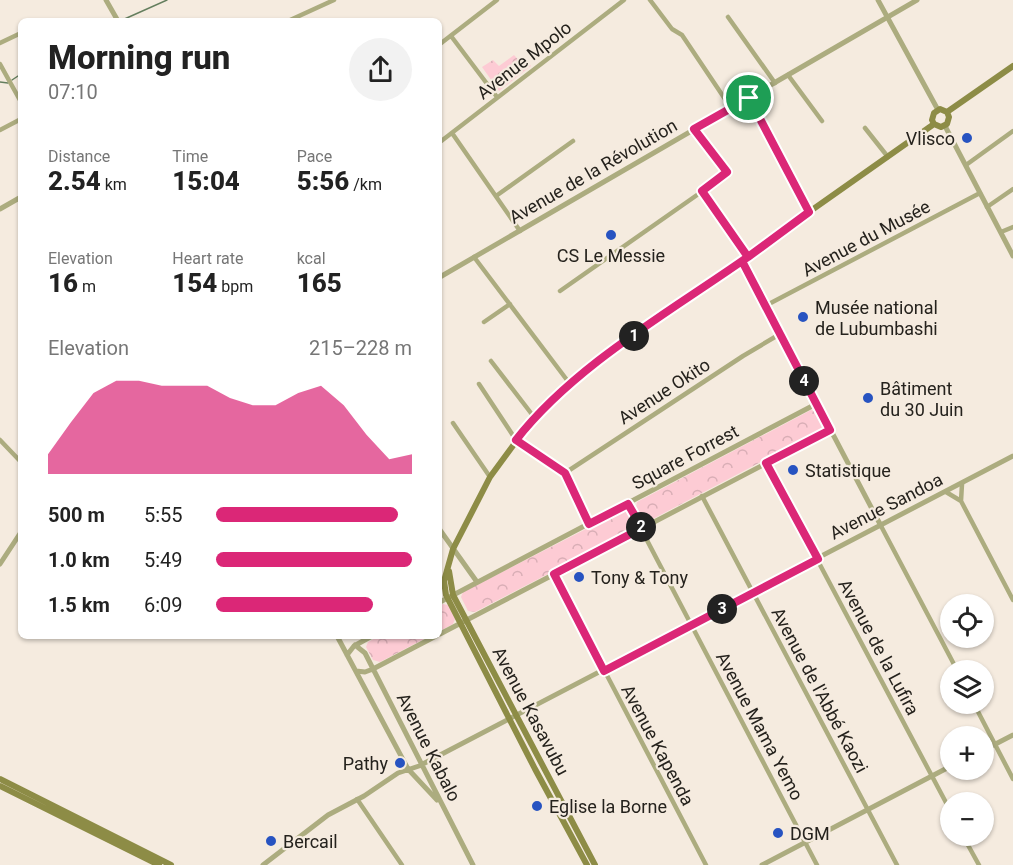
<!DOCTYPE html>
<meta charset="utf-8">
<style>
body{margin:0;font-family:Roboto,sans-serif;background:#f2f2f2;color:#222;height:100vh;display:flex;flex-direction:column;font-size:22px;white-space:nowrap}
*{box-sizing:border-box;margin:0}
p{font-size:20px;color:#767676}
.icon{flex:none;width:33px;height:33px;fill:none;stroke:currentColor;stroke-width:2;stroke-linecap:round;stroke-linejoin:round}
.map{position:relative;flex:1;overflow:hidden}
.side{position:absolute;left:18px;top:18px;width:424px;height:621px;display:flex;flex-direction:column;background:#fff;border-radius:9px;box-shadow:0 2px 4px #0004}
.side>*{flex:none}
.fabs{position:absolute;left:940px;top:594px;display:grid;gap:12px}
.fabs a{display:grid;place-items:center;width:54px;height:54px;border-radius:50%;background:#fff;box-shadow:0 2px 4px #0004;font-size:30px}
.pin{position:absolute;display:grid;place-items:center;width:51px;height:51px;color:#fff;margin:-26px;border:3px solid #fff;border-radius:50%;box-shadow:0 2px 6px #0007}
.km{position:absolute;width:30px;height:30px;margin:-15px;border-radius:50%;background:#222;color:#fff;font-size:16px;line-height:30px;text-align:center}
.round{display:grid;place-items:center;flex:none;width:63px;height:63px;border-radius:32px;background:#f2f2f2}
.headline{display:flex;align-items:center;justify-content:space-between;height:102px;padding:0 30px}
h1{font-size:33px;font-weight:800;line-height:45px}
.metrics{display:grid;grid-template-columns:repeat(3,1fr);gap:9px;height:102px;padding:6px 30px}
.metrics div{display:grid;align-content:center}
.metrics b{font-size:26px;font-weight:800}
.metrics small{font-size:16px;font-weight:400}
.metrics p{font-size:16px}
.chart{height:168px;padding:12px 30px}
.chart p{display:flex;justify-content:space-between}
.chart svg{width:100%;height:108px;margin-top:6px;fill:#db2777;opacity:.7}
ul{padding:0 30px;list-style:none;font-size:20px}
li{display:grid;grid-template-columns:96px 72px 1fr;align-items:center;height:45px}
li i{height:15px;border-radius:8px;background:#db2777}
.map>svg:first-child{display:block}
</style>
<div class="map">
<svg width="1013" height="865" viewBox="0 0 1013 865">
<defs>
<pattern id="forest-crowns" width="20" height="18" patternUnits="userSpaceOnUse" patternTransform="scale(1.5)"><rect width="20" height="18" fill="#fdcbd4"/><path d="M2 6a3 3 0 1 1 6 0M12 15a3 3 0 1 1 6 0" fill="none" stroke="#d9aeb6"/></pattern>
</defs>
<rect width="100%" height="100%" fill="#f5ebdf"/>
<path fill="url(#forest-crowns)" d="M 514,55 L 523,65 L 527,62 L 531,66 L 499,91 L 482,67 L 493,60 L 499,66 Z
M 811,410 L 817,412 L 824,425 L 821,430 L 649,521 L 643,521 L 636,508 L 637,502 Z
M 623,510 L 629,511 L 635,525 L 633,530 L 475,612 L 468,611 L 461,597 L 463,592 Z
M 442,604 L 448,605 L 455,619 L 453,624 L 440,631 L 440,605 Z
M 379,636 L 430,636 L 380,662 L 373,660 L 366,647 L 368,642 Z"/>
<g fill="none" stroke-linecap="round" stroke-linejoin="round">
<path stroke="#647e5e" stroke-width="1.5" d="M 120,21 L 167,0
M 12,80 L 21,74
M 0,82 L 8,83"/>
<path stroke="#acac7f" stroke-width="4.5" d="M 650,0 L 672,29 L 682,35 L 731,108
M 728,17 L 775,83
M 288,21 L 334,0
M 451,36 L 497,97
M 0,43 L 21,33
M 440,44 L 497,0
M 0,64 L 21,102
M 788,75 L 822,121
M 749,98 L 809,212
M 865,128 L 888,157
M 0,130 L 21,119
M 452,133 L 520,231
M 440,142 L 624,0
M 966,165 L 1013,131
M 702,191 L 748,257
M 496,196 L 573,141
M 987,207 L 1013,189
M 1001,232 L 1013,227
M 474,257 L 570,384
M 560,291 L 727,174 L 694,129
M 765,306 L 980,193
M 484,322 L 510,304
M 491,361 L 534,417
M 479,384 L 516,440 L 565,473 L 589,524
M 453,423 L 490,477
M 0,440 L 21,462
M 766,463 L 951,812
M 565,473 L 743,356 L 780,334
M 962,484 L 961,501 L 1013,600
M 946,492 L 961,501
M 702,496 L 897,865
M 628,504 L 817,865
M 881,526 L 957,670
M 554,574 L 706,865
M 974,704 L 1013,779
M 357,799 L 402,865
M 963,836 L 979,865"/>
<path stroke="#acac7f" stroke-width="5" d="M 106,0 L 118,21
M 878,0 L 938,110
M 945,126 L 1013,256
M 0,209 L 21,197
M 742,261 L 881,526
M 440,277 L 917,0
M 440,530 L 477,582
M 0,564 L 21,532
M 440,602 L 816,404
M 440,634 L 830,430
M 337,636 L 408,769 L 437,800
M 355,645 L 365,653 L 473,865
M 347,655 L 354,646 L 372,636
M 356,671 L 365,672 L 373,669 L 436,636
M 984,750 L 1013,735
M 263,865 L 328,815 L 364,796 L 398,773 L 419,766 L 1013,456
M 762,865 L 951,766"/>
<path stroke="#8d8c46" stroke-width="6" d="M 947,112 L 1013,66
M 934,124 L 932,120 L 934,113 L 940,109 L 947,112
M 934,124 L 941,127 L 947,124 L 949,117 L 947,112
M 449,571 L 453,595 L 595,865
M 0,779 L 171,865
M 0,786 L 159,865
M 587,865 L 535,769 L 446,595 L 444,581 L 453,549 L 490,477 L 534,417 L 553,399 L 616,348 L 934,124"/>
</g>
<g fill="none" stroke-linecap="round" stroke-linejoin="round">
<g stroke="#fff" stroke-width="12">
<path id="route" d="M 749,98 L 809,212 L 748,257 L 742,261 C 666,314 573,367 516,440 L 565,473 L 589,524 L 628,504 L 642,528 L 554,574 L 604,671 L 818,559 L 766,463 L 830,430 L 742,261 L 748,257 L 702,191 L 727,172 L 694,129 L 749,98"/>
</g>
<use href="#route" stroke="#db2777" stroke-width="8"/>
</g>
<g fill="#2753c1" stroke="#f5ebdf" stroke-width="2">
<circle cx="967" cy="138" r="6"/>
<circle cx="611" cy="235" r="6"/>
<circle cx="803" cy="317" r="6"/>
<circle cx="868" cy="398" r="6"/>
<circle cx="793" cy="470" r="6"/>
<circle cx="579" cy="577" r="6"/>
<circle cx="400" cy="763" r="6"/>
<circle cx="537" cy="806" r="6"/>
<circle cx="778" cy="833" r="6"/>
<circle cx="271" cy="841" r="6"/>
</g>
<g text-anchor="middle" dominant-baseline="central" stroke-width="4.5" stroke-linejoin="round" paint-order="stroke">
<g font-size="18" fill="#25221d" stroke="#f5ebdf">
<text transform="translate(524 60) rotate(-38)">Avenue Mpolo</text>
<text transform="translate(593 171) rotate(-30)">Avenue de la Révolution</text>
<text transform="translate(866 238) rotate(-28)">Avenue du Musée</text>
<text transform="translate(664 391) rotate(-33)">Avenue Okito</text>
<text transform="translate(685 457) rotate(-28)">Square Forrest</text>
<text transform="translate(886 506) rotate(-27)">Avenue Sandoa</text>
<text transform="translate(879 647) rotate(62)">Avenue de la Lufira</text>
<text transform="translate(820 690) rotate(62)">Avenue de l'Abbé Kaozi</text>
<text transform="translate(531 711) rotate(62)">Avenue Kasavubu</text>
<text transform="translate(760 726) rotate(62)">Avenue Mama Yemo</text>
<text transform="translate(658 745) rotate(62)">Avenue Kapenda</text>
<text transform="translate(429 747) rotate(63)">Avenue Kabalo</text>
</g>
<g font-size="18" fill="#25221d" stroke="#f5ebdf" text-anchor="start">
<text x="955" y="138" text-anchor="end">Vlisco</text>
<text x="611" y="255" text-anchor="middle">CS Le Messie</text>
<text x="815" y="307">Musée national<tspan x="815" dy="21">de Lubumbashi</tspan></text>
<text x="880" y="388">Bâtiment<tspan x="880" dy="21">du 30 Juin</tspan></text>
<text x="805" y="470">Statistique</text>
<text x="591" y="577">Tony &amp; Tony</text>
<text x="388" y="763" text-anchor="end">Pathy</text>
<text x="549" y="806">Eglise la Borne</text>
<text x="790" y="833">DGM</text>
<text x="283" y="841">Bercail</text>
</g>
</g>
</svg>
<div class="fabs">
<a><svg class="icon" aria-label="locate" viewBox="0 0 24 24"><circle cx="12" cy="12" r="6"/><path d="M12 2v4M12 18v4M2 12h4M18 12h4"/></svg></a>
<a><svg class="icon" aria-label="layers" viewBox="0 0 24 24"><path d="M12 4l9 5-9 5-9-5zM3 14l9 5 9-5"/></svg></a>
<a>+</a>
<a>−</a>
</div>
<div class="pin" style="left:749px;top:98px;background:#1e9e55"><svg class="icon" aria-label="arrive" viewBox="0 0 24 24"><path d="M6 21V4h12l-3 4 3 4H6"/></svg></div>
<b class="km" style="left:634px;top:336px">1</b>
<b class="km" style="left:641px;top:527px">2</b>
<b class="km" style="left:722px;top:609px">3</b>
<b class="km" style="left:804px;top:381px">4</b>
<section class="side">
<div class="headline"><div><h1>Morning run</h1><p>07:10</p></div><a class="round"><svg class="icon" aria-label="share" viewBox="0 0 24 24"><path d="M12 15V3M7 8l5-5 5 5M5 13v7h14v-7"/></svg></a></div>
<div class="metrics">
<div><p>Distance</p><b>2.54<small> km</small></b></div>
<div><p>Time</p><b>15:04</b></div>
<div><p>Pace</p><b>5:56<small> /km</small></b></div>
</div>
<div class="metrics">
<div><p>Elevation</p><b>16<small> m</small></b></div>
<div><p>Heart rate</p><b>154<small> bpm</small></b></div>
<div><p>kcal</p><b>165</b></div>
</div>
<div class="chart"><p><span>Elevation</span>215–228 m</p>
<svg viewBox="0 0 160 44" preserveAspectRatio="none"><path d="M0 44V36L10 23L20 11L30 6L40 6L50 8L60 8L70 8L80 13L90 16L100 16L110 11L120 8L130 16L140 28L150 38L160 36V44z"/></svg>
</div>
<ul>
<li><b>500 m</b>5:55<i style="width:93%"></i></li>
<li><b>1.0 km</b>5:49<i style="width:100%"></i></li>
<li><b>1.5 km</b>6:09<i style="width:80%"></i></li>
</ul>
</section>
</div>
